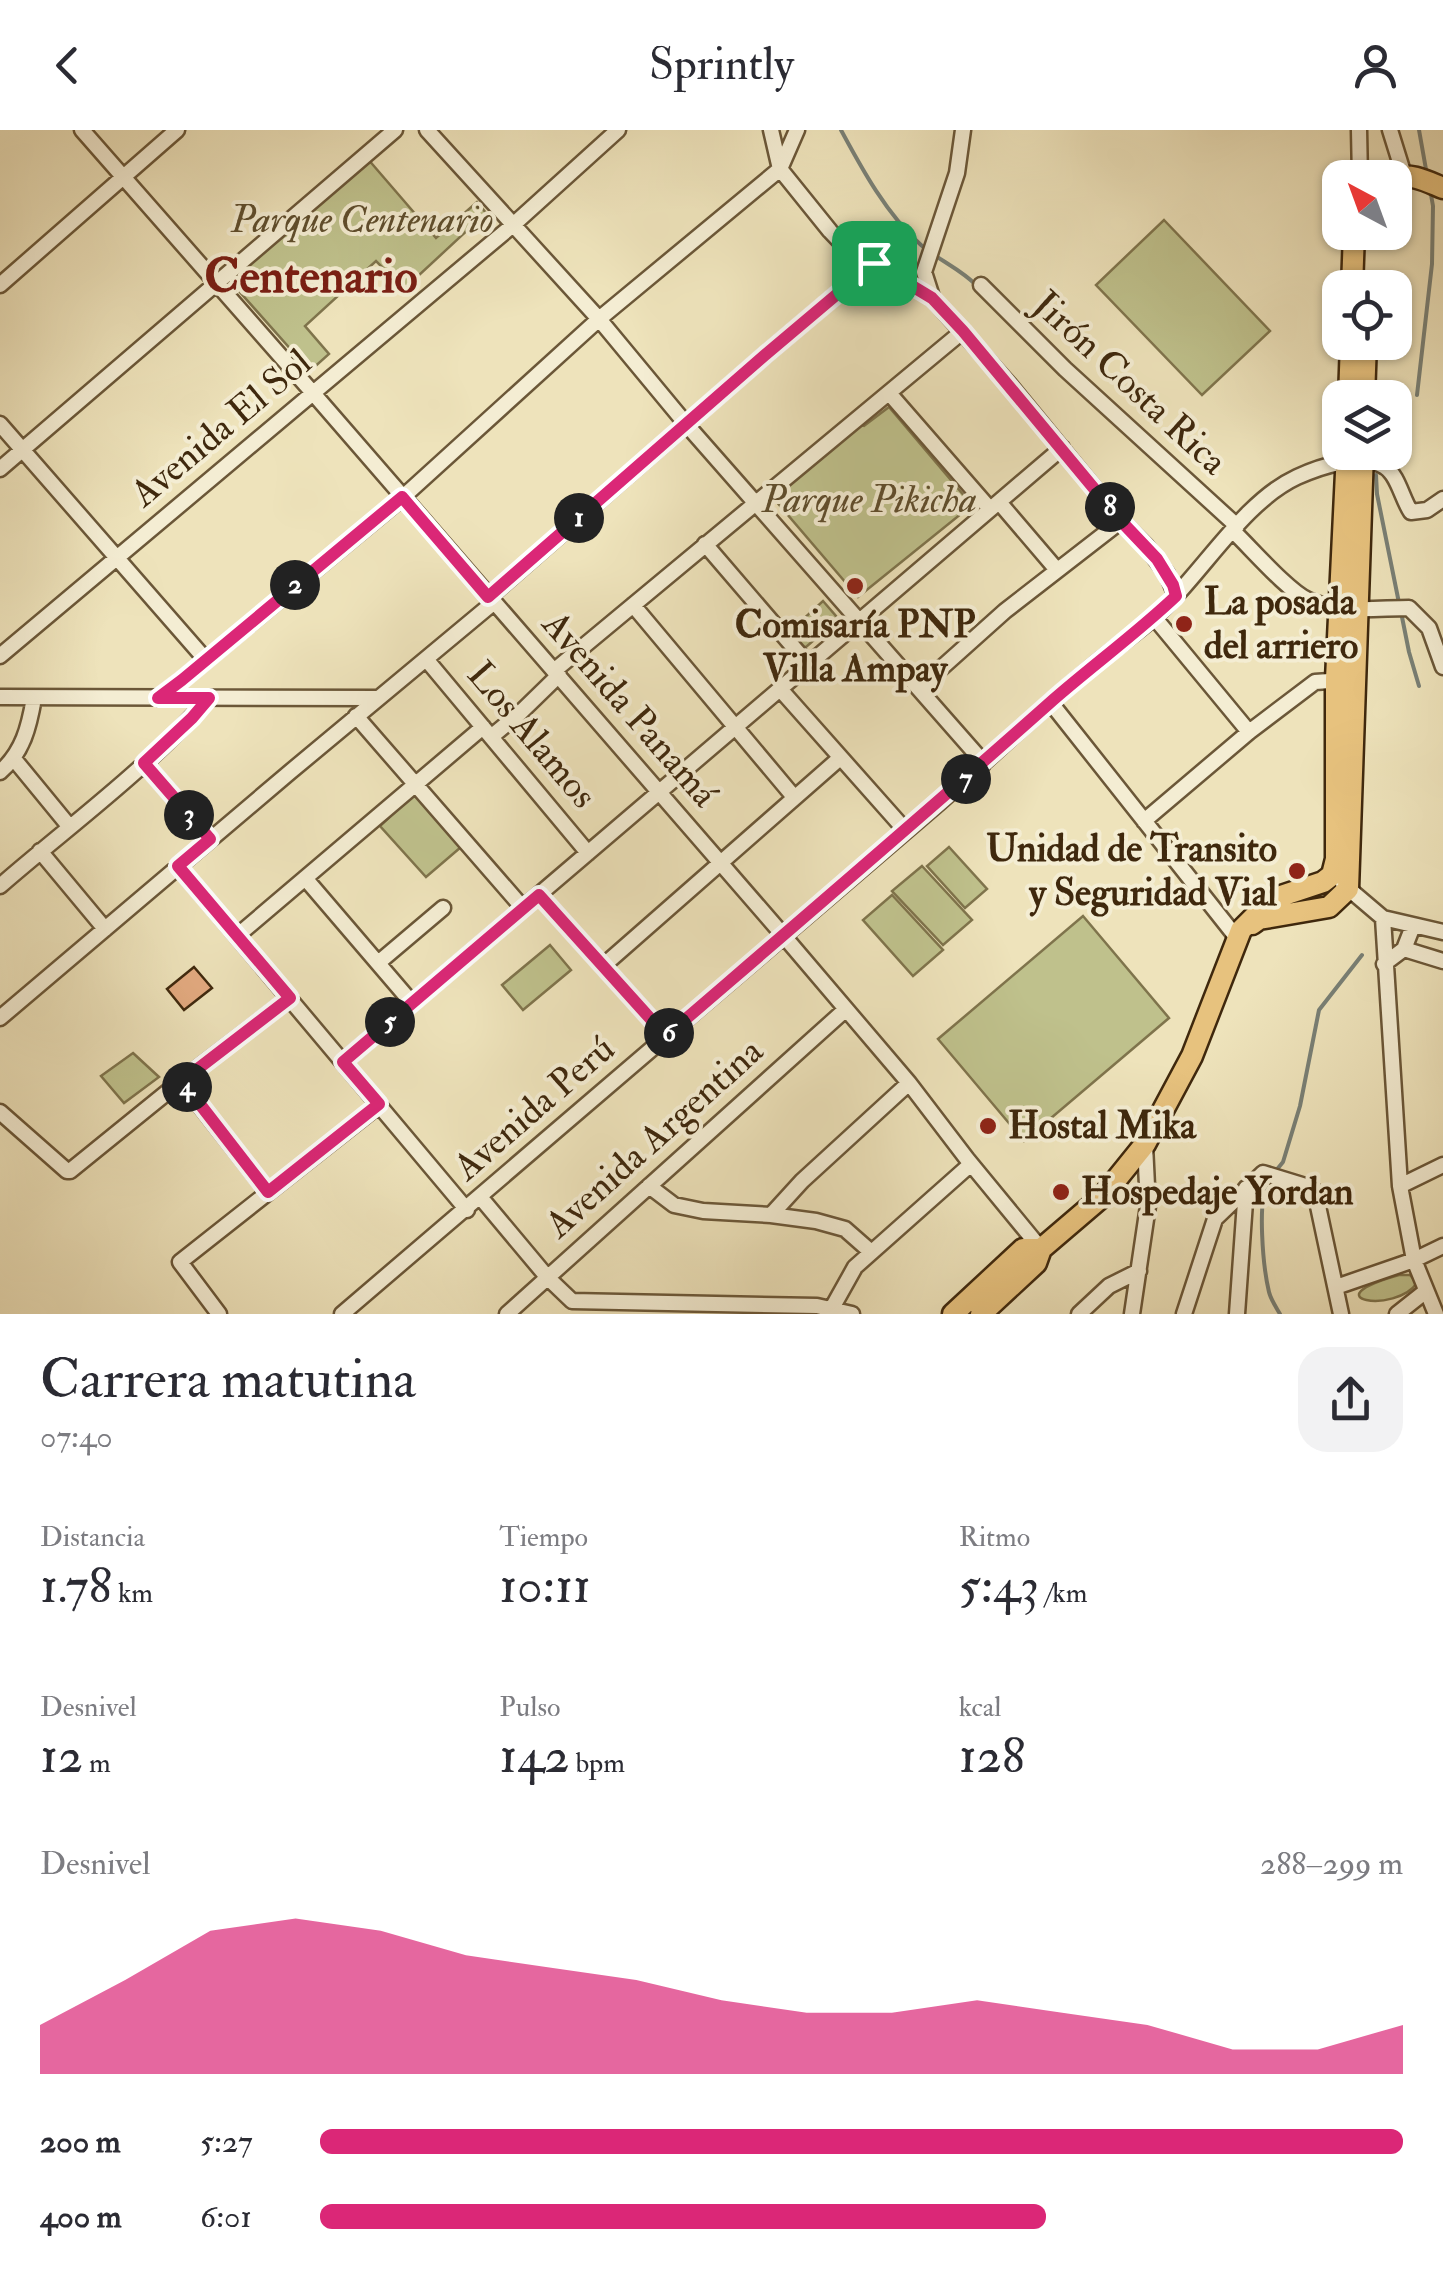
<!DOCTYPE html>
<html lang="es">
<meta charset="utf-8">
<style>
body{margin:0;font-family:"IM FELL Double Pica",serif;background:#f2f2f3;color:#2b2b33;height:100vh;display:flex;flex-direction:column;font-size:38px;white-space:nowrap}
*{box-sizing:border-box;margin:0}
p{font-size:32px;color:#7c7c81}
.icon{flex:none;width:55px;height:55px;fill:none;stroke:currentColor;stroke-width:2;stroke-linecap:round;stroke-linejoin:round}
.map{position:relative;height:1184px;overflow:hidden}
.drawer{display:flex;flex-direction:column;background:#fff;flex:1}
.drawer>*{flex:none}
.needle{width:65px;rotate:319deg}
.fabs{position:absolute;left:1322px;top:30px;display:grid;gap:20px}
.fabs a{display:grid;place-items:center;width:90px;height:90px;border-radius:20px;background:#fff;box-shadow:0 2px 8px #0004;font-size:50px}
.pin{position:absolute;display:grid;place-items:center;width:85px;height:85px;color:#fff;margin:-42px;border-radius:20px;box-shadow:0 5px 15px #0006}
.km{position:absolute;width:50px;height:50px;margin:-25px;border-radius:50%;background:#222;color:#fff;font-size:28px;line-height:50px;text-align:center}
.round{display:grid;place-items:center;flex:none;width:105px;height:105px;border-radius:30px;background:#f2f2f3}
.summary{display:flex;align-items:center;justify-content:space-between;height:170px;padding:0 40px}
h1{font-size:55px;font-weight:600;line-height:75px}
.metrics{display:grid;grid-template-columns:repeat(3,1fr);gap:15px;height:170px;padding:10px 40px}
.metrics div{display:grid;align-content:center}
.metrics b{font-size:50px;font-weight:600}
.metrics small{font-size:28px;font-weight:400}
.metrics p{font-size:28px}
.chart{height:280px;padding:20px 40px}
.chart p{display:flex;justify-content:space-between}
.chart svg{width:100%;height:180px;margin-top:10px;fill:#db2777;opacity:.7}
ul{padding:0 40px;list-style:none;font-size:32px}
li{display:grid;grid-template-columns:160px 120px 1fr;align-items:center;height:75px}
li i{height:25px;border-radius:12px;background:#db2777}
header{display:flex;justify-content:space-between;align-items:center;height:130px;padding:0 40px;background:#fff;font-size:45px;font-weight:600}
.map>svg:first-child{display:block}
</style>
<header><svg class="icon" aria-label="back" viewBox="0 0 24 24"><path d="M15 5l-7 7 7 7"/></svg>Sprintly<svg class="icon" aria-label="person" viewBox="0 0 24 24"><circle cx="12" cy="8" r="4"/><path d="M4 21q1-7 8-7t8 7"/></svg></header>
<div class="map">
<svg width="1443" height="1184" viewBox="0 0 1443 1184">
<rect width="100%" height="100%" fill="#eee3bb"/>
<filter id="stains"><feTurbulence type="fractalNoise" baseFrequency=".002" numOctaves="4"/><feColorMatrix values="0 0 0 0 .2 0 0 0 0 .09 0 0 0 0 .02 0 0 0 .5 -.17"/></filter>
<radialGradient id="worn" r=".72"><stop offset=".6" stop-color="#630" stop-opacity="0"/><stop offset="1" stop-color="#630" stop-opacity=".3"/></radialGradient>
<path fill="#bfc18c" stroke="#7f744c" stroke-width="2.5" d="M 367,28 L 436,108 L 477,72 L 486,83 L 404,159 L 376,131 L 305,196 L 329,224 L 310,241 L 230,151 Z
M 1164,90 L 1270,201 L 1202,265 L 1096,155 Z
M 889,277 L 972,375 L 858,467 L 769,363 L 857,294 L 864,296 Z
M 823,471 L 836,486 L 836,491 L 806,517 L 801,517 L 788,503 Z
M 417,661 L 461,717 L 426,747 L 380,696 Z
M 949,717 L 987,759 L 965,778 L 927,736 Z
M 922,736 L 972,790 L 943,815 L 892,761 Z
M 892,765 L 943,820 L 913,846 L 863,790 Z
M 1083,786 L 1169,888 L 1024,1011 L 938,909 Z
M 550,815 L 571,840 L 523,880 L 502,855 Z
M 133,923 L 159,947 L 124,973 L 101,946 Z
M 1399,1145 L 1410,1145 L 1417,1153 C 1396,1184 1309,1170 1399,1145 Z"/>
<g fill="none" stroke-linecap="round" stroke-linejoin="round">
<path stroke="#798076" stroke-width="4" d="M 841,0 C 862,39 887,85 921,115 C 938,130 961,139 977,156
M 1419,0 L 1427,45
M 1417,265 L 1432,134 L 1433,76 L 1430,59
M 1376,345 L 1377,364 L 1399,473
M 1401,482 L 1409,522 L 1419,556
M 1274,1043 L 1283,1032 L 1300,976 L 1319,880 L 1362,825
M 1268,1050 C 1257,1071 1263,1137 1269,1162 C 1271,1170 1276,1177 1280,1184"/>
</g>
<path fill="#e3aa80" stroke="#3f280d" stroke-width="2.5" d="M 194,837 L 212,858 L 184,880 L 167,859 Z"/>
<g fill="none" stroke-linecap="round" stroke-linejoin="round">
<g stroke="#6b5738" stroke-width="19">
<path id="minor" d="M 82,0 L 313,263 L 783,805 L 909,953 L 967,1029 L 1041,1119
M 427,0 L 599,189 L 686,294 L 984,633
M 771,0 L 780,39 L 830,101 L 855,127 L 863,132 L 874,133 L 898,145 L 932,168 L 1009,254 L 1121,391 L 1146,416 L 1167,444 L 1176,466
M 1359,0 L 1360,48
M 1390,0 L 1404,45
M 0,155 L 177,0
M 981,155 L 1065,239 L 1237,396
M 932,167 L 924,142 L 957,43 L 963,0
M 889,263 L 990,379
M 0,294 L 206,530
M 0,339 L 395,0
M 999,372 L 1057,440
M 1233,401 C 1251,418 1288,461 1308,470 C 1338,484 1378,478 1409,478 L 1429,498 L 1443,537
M 705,414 L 808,534
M 489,467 L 765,225 L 874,133
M 633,475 L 794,667
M 1154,487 L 1249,602
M 0,526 L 513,95 L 618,0
M 426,529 L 588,723
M 555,540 L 963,201
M 919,558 L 1005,481 L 1121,391
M 780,559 L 906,701
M 0,567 L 378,568
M 158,568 L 182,550 L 403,367 L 599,189 L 780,39 L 797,0
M 1051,573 L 1237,808
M 356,586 L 523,778
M 491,607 L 521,582 L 559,545
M 14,629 L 69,696
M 144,633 L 210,709
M 0,642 C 23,622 29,597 34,568
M 1144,691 L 1249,602 L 1315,552 L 1344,550
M 40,721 L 105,799
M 178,736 L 467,1080
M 305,748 L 412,873
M 1343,754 L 1383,788 L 1443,802
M 0,756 C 70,695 148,639 209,568
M 539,765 L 666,906
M 1383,788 L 1400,1056 L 1414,1130 L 1436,1184
M 237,806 L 483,597
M 1404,819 L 1443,831
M 378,833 L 443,778
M 1384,834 L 1404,819 L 1413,796
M 603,836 L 840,628
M 0,888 L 290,642 L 493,473
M 343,932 L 1062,318
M 181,951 L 268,1062
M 0,982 L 67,1041 L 70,1041 L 181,951 L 290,868
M 649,1056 L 674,1075 L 703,1081 L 771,1085 L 816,1091 L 845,1099 L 870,1121
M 1400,1056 L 1443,1035
M 481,1068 L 548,1148 L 572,1171 L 817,1176 L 852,1184
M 771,1085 L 802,1051 L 909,953
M 1336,1157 L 1414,1130 L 1443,1116
M 831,1180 L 855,1137 L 971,1034
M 219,1184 L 180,1132 L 379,975
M 342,1184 C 542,1014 742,844 940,672 C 989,629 1036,583 1087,541 C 1108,523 1131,507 1152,489 C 1200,448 1241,373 1297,347 C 1319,337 1362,322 1385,337 C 1398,345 1402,369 1411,382 L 1427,380 L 1443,369
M 507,1184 L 845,880
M 1079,1184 L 1109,1156 L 1139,1141
M 1132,1184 L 1148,1076 L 1145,1015
M 1184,1184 L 1215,1089 L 1263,1043 L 1312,1058 L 1315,1062 L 1341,1184
M 1237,1184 L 1246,1058
M 1397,1184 L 1426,1161"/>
</g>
<g stroke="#3f280d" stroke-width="25">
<path id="highway" d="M 1394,48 C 1412,43 1426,51 1443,58
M 1352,158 L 1354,102
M 1349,268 L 1351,212
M 1364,268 L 1366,212
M 1252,794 L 1259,789 L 1329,777 L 1348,759 L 1363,322
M 953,1184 L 1023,1119 L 1041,1119
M 981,1184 L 1036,1133 L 1041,1119 L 1103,1066 L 1145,1014 L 1192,926 L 1241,800 L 1263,778 L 1281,766 L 1323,752 L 1332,745 L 1336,729 L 1336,549 L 1347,322"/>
</g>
<use href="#minor" stroke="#f4edd3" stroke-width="14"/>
<use href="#highway" stroke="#e7c27e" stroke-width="20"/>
</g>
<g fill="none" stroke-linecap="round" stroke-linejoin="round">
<g stroke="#fff" stroke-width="20">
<path id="route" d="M 874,133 L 932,168 L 963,201 L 1121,391 L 1157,429 L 1173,455 L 1176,466 C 1137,503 1093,535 1053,570 C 925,684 795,795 666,906 L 539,765 L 343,932 L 379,974 L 268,1062 L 182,951 L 290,868 L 178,736 L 210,709 L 144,633 L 192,588 L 209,568 L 158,568 L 182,550 L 402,367 L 488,467 L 765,225 Z"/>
</g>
<use href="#route" stroke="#db2777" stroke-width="12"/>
</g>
<g fill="#8f2418" stroke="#f4edd3" stroke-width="4">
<circle cx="855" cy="456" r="10"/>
<circle cx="1184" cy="494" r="10"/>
<circle cx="1297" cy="741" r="10"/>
<circle cx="988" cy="996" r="10"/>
<circle cx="1061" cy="1062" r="10"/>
</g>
<g text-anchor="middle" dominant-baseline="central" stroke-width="8" stroke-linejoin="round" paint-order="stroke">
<g font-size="38" font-style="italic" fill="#5f4e2d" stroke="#f4edd3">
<text x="362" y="90">Parque Centenario</text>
<text x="869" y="370">Parque Pikicha</text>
</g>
<g font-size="38" fill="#3f280d" stroke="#f4edd3">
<text transform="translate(1130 253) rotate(43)">Jirón Costa Rica</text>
<text transform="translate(221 298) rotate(-40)">Avenida El Sol</text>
<text transform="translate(630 579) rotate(49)">Avenida Panamá</text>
<text transform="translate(532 605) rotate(50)">Los Alamos</text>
<text transform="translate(534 978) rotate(-41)">Avenida Perú</text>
<text transform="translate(654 1008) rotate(-42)">Avenida Argentina</text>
</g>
<g font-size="38" font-weight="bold" fill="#3f280d" stroke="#f4edd3" text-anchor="start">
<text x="1204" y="472">La posada<tspan x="1204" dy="44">del arriero</tspan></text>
<text x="855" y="495" text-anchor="middle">Comisaría PNP<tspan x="855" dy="44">Villa Ampay</tspan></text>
<text x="1277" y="719" text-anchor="end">Unidad de Transito<tspan x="1277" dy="44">y Seguridad Vial</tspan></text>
<text x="1008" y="996">Hostal Mika</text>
<text x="1081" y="1062">Hospedaje Yordan</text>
</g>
<g font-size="48" font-weight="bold" fill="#7a1f14" stroke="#f4edd3">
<text x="311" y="147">Centenario</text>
</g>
</g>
<rect width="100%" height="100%" filter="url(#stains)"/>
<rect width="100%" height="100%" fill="url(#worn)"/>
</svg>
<div class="fabs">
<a><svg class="needle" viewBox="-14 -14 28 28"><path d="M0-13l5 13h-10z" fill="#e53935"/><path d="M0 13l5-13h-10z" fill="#7c7c81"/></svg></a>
<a><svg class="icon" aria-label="locate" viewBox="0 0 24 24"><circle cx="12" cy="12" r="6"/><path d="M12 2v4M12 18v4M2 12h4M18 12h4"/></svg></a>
<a><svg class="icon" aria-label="layers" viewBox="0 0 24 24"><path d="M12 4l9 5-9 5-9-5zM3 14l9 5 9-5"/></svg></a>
</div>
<div class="pin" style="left:874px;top:133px;background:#1e9e55"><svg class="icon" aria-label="arrive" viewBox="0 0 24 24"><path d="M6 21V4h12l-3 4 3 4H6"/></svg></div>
<b class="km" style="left:579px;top:388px">1</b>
<b class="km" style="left:295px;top:455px">2</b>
<b class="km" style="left:189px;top:685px">3</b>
<b class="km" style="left:187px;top:957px">4</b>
<b class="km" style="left:390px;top:892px">5</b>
<b class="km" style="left:669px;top:903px">6</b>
<b class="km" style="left:966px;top:649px">7</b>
<b class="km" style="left:1110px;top:377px">8</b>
</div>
<section class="drawer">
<div class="summary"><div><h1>Carrera matutina</h1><p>07:40</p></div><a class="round"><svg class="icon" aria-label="share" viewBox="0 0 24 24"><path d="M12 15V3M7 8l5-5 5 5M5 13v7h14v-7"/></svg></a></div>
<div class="metrics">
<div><p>Distancia</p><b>1.78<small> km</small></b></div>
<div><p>Tiempo</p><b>10:11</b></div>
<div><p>Ritmo</p><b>5:43<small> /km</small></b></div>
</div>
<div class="metrics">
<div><p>Desnivel</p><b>12<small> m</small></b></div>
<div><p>Pulso</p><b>142<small> bpm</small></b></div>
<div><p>kcal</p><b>128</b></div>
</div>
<div class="chart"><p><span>Desnivel</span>288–299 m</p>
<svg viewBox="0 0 160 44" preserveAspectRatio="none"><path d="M0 44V32L10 21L20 9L30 6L40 9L50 15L60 18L70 21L80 26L90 29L100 29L110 26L120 29L130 32L140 38L150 38L160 32V44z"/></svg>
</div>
<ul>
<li><b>200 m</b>5:27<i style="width:100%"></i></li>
<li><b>400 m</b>6:01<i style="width:67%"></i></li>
</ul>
</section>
